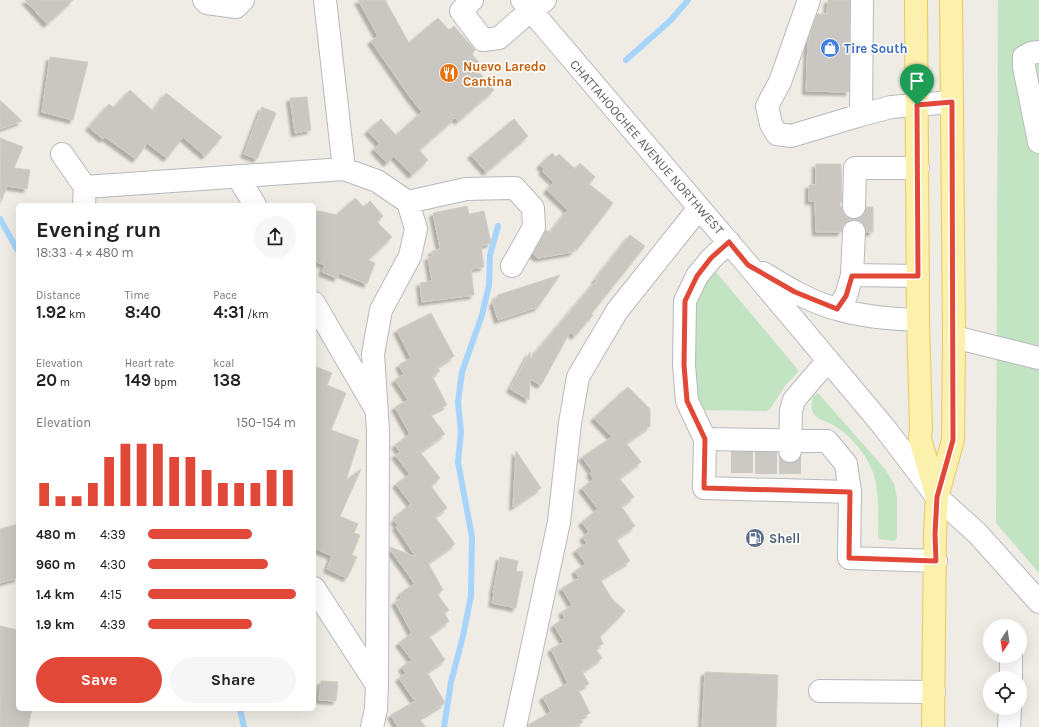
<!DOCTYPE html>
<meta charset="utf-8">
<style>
body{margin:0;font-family:Karla,sans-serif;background:#f6f6f6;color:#202124;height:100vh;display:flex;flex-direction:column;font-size:15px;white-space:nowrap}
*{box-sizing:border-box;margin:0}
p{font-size:13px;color:#757577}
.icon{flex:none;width:22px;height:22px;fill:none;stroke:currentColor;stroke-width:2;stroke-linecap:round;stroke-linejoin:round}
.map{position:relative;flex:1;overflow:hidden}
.drawer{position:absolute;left:16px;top:203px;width:300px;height:508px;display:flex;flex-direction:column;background:#fff;border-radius:6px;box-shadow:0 4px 16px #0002}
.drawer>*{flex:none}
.needle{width:26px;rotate:192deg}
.controls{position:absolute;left:983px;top:619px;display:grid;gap:8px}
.controls a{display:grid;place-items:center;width:44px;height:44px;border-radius:50%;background:#fff;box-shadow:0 4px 16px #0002;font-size:20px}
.pin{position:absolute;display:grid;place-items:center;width:34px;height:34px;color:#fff;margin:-41px -17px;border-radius:50% 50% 50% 0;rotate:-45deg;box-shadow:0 0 4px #0007}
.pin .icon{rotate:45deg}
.round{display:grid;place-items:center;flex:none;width:42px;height:42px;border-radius:21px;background:#f6f6f6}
.headline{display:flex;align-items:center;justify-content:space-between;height:68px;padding:0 20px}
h1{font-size:22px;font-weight:700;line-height:30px}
.metrics{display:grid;grid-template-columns:repeat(3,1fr);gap:6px;height:68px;padding:4px 20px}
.metrics div{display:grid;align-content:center}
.metrics b{font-size:17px;font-weight:700}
.metrics small{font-size:11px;font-weight:400}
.metrics p{font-size:11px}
.chart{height:112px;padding:8px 20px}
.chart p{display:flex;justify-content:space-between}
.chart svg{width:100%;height:72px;margin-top:4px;stroke:#e14837;stroke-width:6}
.button{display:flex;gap:8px;margin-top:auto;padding:8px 20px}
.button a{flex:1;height:46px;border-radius:24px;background:#e14837;color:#fff;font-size:16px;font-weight:700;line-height:46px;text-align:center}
.button a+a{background:#f6f6f6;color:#202124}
ul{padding:0 20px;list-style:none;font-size:13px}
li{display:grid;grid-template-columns:64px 48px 1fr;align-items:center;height:30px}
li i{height:10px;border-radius:5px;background:#e14837}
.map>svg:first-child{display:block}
</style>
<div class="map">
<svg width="1039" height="727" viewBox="0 0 1039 727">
<defs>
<filter id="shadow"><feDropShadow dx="-3.5" dy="3.5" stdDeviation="1" flood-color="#0004"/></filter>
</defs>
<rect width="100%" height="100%" fill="#eeece4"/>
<path fill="#c2e4c3" d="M 998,0 L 1039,0 L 1039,573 L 996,523 Z
M 716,272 L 799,371 L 785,386 L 770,409 L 766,411 L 703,410 L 698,397 L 696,380 L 696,303 C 700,290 706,281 716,272 Z
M 818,393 L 885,469 L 894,484 L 897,498 L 897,536 L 895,541 L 879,539 L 878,536 C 878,494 882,470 849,437 C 844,432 836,426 829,423 C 816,418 808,414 813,397 Z"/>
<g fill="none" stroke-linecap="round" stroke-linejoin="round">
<path stroke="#a7d4fb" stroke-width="6" d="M 626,60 L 671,20 L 688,0
M 0,219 L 18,251
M 240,709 L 244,727
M 444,727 L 451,682 L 463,636 L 471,596 L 472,537 L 458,462 L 461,432 L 458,402 L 462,372 L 482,315 L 489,285 L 490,255 L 498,226"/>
</g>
<path fill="#cac6c2" stroke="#d2cec3" filter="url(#shadow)" d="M 25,0 L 73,0 L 47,24 Z
M 358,0 L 385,0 L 409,43 L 438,18 L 449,30 L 454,26 L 475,50 L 472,54 L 483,67 L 478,71 L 494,90 L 458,121 L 455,118 L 419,150 L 428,160 L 412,175 L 394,156 L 387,163 L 374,149 L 380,144 L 368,131 L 381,119 L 396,135 L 422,112 L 410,97 L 371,41 L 378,36 Z
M 828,0 L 850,0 L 849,92 L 806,91 L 808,42 L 817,14 L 827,14 Z
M 50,57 L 88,62 L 73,120 L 42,112 Z
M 130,90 L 153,111 L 166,93 L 222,137 L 205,156 L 183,137 L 167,158 L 147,143 L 136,159 L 105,137 L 103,139 L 89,127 L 109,104 L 114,108 Z
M 307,97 L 311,130 L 295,133 L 290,98 Z
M 0,100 L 22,121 L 0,129 Z
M 262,107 L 276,113 L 257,159 L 244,154 Z
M 514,119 L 528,136 L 486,172 L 471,155 Z
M 0,138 L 23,147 L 14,168 L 30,170 L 27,189 L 7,186 L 1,202 Z
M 552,153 L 556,157 L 559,154 L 575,169 L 580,163 L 595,177 L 589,184 L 613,203 L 579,247 L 577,246 L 573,252 L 538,258 L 533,254 L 546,230 L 550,233 L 568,210 L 547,190 L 554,182 L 542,171 L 544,169 L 540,165 Z
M 816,164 L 841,164 L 842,202 L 840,202 L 840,206 L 842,207 L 843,213 L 847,217 L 854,219 L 860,218 L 864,214 L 867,207 L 873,207 L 873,232 L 866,232 L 865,227 L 861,222 L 854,220 L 849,221 L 844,225 L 841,232 L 816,232 L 815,201 L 809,201 L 809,185 L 816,185 Z
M 355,198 L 364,207 L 370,201 L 383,216 L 377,222 L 392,237 L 368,260 L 375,263 L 367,284 L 339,273 L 337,278 L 322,272 L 325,265 L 314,261 L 314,210 L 337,215 Z
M 467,206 L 469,214 L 484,211 L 491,243 L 481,246 L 484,267 L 471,269 L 474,295 L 422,302 L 420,283 L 432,281 L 428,257 L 433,256 L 432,251 L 438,250 L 438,249 L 440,248 L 433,213 Z
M 630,235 L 645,246 L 591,314 L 593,315 L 575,336 L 570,332 L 541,385 L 530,379 L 529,400 L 510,389 L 530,352 L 530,359 L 596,281 L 595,280 Z
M 560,275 L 538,307 L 498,320 L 493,303 L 498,295 Z
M 431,313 L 454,356 L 437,367 L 440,371 L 432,376 L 447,405 L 430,414 L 445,434 L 420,452 L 440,478 L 431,486 L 447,508 L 435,517 L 455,544 L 428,563 L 443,590 L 437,594 L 449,610 L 444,613 L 449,621 L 429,636 L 445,660 L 427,672 L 445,703 L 419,719 L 426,727 L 398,727 L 391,715 L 415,701 L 399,678 L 406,673 L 402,667 L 412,660 L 399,643 L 412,633 L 395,602 L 401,598 L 400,595 L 403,592 L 403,591 L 415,584 L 390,549 L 390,547 L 416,557 L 396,527 L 398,525 L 394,520 L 398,517 L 397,515 L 411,504 L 396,484 L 410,474 L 395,455 L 400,452 L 395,445 L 410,434 L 395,407 L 408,400 L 395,380 L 404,374 L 399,365 L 411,358 L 397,330 Z
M 314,366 L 332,373 L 327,385 L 346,393 L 331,430 L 359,440 L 346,480 L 361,469 L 340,516 L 358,524 L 354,533 L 360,535 L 352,555 L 357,557 L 347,578 L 327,569 L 332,556 L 314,548 Z
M 628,387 L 650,409 L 650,426 L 626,443 L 641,462 L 619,478 L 634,497 L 621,506 L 635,526 L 616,539 L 630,561 L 600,579 L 612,599 L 625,611 L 600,636 L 603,644 L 595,648 L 602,658 L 582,672 L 589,684 L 578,689 L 590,713 L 580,718 L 583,722 L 574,727 L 528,727 L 528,725 L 551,712 L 543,697 L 568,683 L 551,649 L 564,642 L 554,625 L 565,618 L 562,612 L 572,605 L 562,588 L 579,578 L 575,571 L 586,564 L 576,550 L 587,543 L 583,537 L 589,532 L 582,522 L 598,509 L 582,488 L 594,479 L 590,473 L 592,471 L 582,457 L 612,437 L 594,418 Z
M 516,451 L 541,488 L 513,507 Z
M 18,524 L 18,578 L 0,583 L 0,529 Z
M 500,557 L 518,561 L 516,571 L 523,572 L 516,608 L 492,603 L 494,594 L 493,593 Z
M 0,626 L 18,630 L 18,709 L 32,709 L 28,727 L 0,727 Z
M 705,672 L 778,675 L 776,727 L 702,727 Z
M 321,681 L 338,682 L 336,701 L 319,700 Z"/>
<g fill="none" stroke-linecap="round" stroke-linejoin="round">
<path stroke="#cac9c4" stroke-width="22" stroke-dasharray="22 11" stroke-linecap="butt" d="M 742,451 L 742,473
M 766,474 L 766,451
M 790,474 L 790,451"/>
<g stroke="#b7b9be" stroke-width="24">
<path id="minor" d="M 204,0 L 207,3 L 236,7 L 243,0
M 325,0 L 344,169
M 472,0 L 461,11 L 483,40 L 499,38 L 531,10 L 545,0
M 522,0 L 748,265 L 884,427 L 937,497 L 977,533 L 1039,602
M 809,0 L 780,82 L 767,106 L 771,124 L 777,134 L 791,136 L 861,115
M 862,0 L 861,115 L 891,107 L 952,102
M 1039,52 L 1031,53 L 1024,57 L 1024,67 L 1039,142
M 62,154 L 85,187 L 344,169 L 377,181 L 408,202 L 416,229 L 410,256 L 381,310 L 373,354 L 378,431 L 377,685 L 376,709 L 372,727
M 238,177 L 255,205
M 408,202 L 466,189 L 515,188 L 533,208 L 534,227 L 512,266
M 84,205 L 85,187
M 854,207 L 855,168 L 918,168
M 854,232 L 852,275 L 918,276
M 763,273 C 786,287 810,302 837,309 C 863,317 891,319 918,320
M 314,303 L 374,406
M 837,309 L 846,296 L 852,275
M 954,337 L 1039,358
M 705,439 L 687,401 L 684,365 L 685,301 L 697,276 L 711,259 L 729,242
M 790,451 L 791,411 L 794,400 L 828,360
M 850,492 L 704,488 L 705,439 L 827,441 L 846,464 L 850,492 L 849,558 L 936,561
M 314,588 L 377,685
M 1011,678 L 1011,656
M 820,691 L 934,692
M 515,727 L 559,522 L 570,423 L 578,377 L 617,311 L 699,208
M 1009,727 L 1010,708"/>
</g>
<g stroke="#ebc760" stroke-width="24">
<path id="major" d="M 916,0 L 918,320 L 921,428 L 920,439 L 937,497 L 935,534 L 933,727
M 937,497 L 953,440 L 954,337 L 951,0"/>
</g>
<use href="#minor" stroke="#fff" stroke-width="22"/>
<use href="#major" stroke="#fbf0ac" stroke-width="22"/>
</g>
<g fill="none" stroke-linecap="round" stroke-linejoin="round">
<g stroke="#fff" stroke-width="8">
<path id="route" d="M 952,102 L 953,440 L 937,497 L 935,534 L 936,561 L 849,558 L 850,492 L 704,488 L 705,439 L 687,401 L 684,365 L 685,301 L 697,276 L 711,258 L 729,242 L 748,265 L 795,292 L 837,309 L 846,296 L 852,276 L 918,276 L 917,105 Z"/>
</g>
<use href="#route" stroke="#e14837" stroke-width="5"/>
</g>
<defs>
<g id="shop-disc" transform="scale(1)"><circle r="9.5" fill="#3f7fe0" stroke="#fff"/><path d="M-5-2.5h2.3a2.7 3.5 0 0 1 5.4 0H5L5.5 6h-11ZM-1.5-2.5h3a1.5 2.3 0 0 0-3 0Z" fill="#fff"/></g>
<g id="restaurant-disc" transform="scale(1)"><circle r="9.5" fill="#e8710a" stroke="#fff"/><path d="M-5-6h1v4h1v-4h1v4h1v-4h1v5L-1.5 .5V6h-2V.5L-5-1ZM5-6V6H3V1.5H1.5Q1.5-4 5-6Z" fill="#fff"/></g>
<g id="fuel-disc" transform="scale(1)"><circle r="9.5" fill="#5c6f8a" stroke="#fff"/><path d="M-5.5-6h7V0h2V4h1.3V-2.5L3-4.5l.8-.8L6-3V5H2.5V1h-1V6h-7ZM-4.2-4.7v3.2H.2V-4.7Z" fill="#fff"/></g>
</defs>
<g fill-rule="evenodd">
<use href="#shop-disc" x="830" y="48"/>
<use href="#restaurant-disc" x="449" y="73"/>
<use href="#fuel-disc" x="755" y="538"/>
</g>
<g text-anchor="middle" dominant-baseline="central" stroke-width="3" stroke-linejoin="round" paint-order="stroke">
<g font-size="13" font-weight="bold" fill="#366cbe" stroke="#fff" text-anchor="start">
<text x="844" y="48">Tire South</text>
</g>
<g font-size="13" font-weight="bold" fill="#c56008" stroke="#fff" text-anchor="start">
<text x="463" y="66">Nuevo Laredo<tspan x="463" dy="15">Cantina</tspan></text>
</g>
<g font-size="13" fill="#5c5f64" stroke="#fff">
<text transform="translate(647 147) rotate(49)">CHATTAHOOCHEE AVENUE NORTHWEST</text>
</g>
<g font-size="13" font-weight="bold" fill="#4e5e75" stroke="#fff" text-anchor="start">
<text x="769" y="538">Shell</text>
</g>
</g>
</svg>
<div class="controls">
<a><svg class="needle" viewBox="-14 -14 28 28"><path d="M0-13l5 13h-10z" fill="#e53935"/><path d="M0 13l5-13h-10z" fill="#757577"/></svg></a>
<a><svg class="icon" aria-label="locate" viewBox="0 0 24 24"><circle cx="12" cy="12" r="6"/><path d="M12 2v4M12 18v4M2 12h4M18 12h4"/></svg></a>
</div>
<div class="pin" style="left:917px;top:105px;background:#1e9e55"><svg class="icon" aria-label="arrive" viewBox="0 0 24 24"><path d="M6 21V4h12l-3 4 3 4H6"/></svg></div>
<section class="drawer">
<div class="headline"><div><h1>Evening run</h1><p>18:33 · 4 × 480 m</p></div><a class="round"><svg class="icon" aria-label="share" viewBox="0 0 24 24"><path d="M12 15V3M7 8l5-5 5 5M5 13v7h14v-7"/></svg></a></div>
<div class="metrics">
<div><p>Distance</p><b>1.92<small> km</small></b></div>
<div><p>Time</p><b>8:40</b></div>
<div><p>Pace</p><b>4:31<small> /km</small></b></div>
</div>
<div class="metrics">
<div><p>Elevation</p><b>20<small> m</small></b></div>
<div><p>Heart rate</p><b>149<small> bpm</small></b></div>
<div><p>kcal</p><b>138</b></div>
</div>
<div class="chart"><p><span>Elevation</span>150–154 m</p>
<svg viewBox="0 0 160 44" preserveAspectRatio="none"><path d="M5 44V30M15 44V38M25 44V38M35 44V30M45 44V14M55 44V6M65 44V6M75 44V6M85 44V14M95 44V14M105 44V22M115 44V30M125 44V30M135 44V30M145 44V22M155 44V22"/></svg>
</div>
<ul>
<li><b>480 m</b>4:39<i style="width:70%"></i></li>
<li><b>960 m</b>4:30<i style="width:81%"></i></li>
<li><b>1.4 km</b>4:15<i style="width:100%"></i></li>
<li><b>1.9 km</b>4:39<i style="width:70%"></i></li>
</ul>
<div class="button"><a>Save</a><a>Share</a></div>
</section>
</div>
